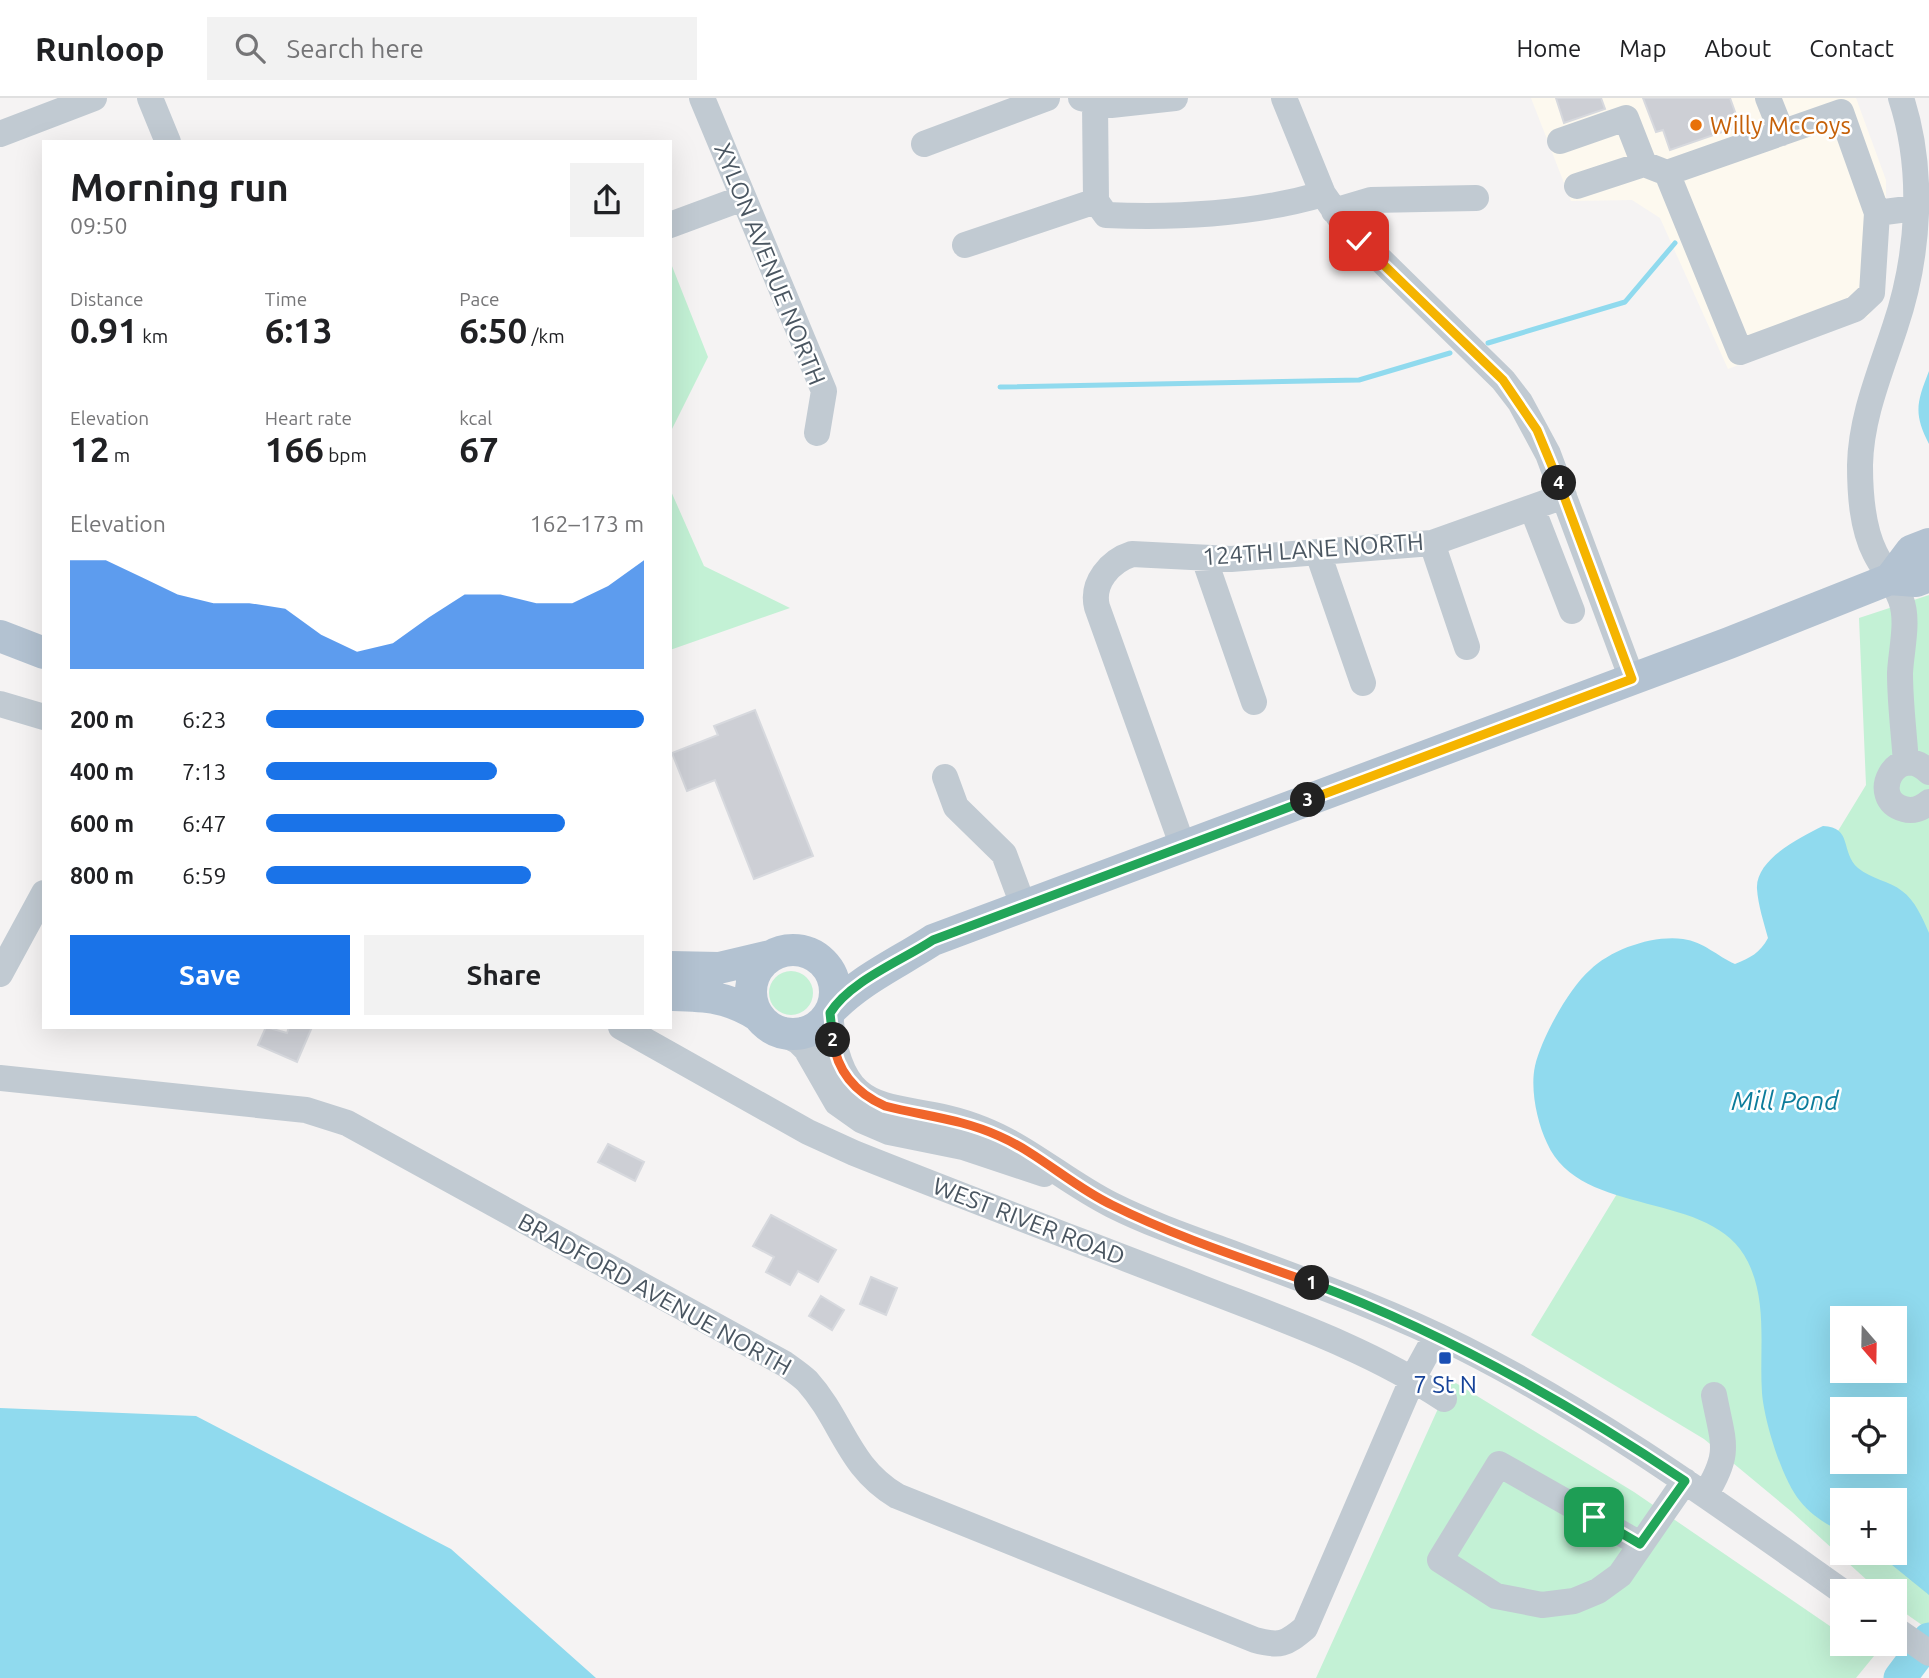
<!DOCTYPE html>
<meta charset="utf-8">
<style>
body{margin:0;font-family:Ubuntu,sans-serif;background:#f2f2f2;color:#202124;height:100vh;display:flex;flex-direction:column;font-size:26px;white-space:nowrap}
*{box-sizing:border-box;margin:0}
p{font-size:23px;color:#757577}
.icon{flex:none;width:38px;height:38px;fill:none;stroke:currentColor;stroke-width:2;stroke-linecap:round;stroke-linejoin:round}
.map{position:relative;flex:1;overflow:hidden}
.drawer{position:absolute;left:42px;top:42px;width:630px;height:889px;display:flex;flex-direction:column;background:#fff;border-radius:0px;box-shadow:0 7px 28px #0002}
.drawer>*{flex:none}
.needle{width:46px;rotate:160deg}
.tools{position:absolute;left:1830px;top:1208px;display:grid;gap:14px}
.tools a{display:grid;place-items:center;width:77px;height:77px;border-radius:0px;background:#fff;box-shadow:0 7px 28px #0002;font-size:35px}
.pin{position:absolute;display:grid;place-items:center;width:60px;height:60px;color:#fff;margin:-30px;border-radius:14px;box-shadow:0 4px 10px #0006}
.km{position:absolute;width:35px;height:35px;margin:-18px;border-radius:50%;background:#222;color:#fff;font-size:19px;line-height:35px;text-align:center}
.round{display:grid;place-items:center;flex:none;width:74px;height:74px;border-radius:0px;background:#f2f2f2}
.headline{display:flex;align-items:center;justify-content:space-between;height:119px;padding:0 28px}
h1{font-size:38px;font-weight:700;line-height:52px}
.figures{display:grid;grid-template-columns:repeat(3,1fr);gap:10px;height:119px;padding:7px 28px}
.figures div{display:grid;align-content:center}
.figures b{font-size:35px;font-weight:700}
.figures small{font-size:19px;font-weight:400}
.figures p{font-size:19px}
.chart{height:196px;padding:14px 28px}
.chart p{display:flex;justify-content:space-between}
.chart svg{width:100%;height:126px;margin-top:7px;fill:#1a73e8;opacity:.7}
.cta{display:flex;gap:14px;margin-top:auto;padding:14px 28px}
.cta a{flex:1;height:80px;border-radius:0px;background:#1a73e8;color:#fff;font-size:28px;font-weight:700;line-height:80px;text-align:center}
.cta a+a{background:#f2f2f2;color:#202124}
ul{padding:0 28px;list-style:none;font-size:23px}
li{display:grid;grid-template-columns:112px 84px 1fr;align-items:center;height:52px}
li i{height:18px;border-radius:9px;background:#1a73e8}
header{display:flex;align-items:center;gap:42px;box-sizing:border-box;height:98px;padding:0 35px;background:#fff;border-bottom:2px solid #e0e0e0}
header strong{font-size:33px}
nav{display:flex;gap:38px;margin-inline-start:auto;font-size:24px}
.search{width:490px;height:63px;background:#f2f2f2;display:flex;align-items:center;gap:18px;box-sizing:border-box;padding:0 24px;border-radius:0px;color:#757577;font-size:26px}
.map>svg:first-child{display:block}
</style>
<header>
<strong>Runloop</strong>
<div class="search"><svg class="icon" aria-label="search" viewBox="0 0 24 24"><circle cx="10" cy="10" r="6"/><path d="M15 15l6 6"/></svg>Search here</div>
<nav><a>Home</a><a>Map</a><a>About</a><a>Contact</a></nav>
</header>
<div class="map">
<svg width="1929" height="1580" viewBox="0 0 1929 1580">
<rect width="100%" height="100%" fill="#f5f3f3"/>
<path fill="#fdf9ef" d="M 1531,0 L 1856,0 L 1886,82 L 1886,133 L 1883,178 L 1869,218 L 1728,271 L 1660,120 L 1632,102 L 1571,103 Z"/>
<path fill="#c3f1d5" fill-rule="evenodd" d="M 670,163 L 708,259 L 670,335 Z
M 670,391 L 704,468 L 790,510 L 670,552 Z
M 1929,497 L 1929,1532 L 1895,1508 L 1895,1493 L 1879,1493 L 1792,1414 L 1704,1341 L 1531,1237 L 1866,687 L 1859,520 ZM 1843,1220 L 1895,1220 L 1895,1272 L 1843,1272 ZM 1843,1311 L 1895,1311 L 1895,1363 L 1843,1363 ZM 1843,1402 L 1895,1402 L 1895,1454 L 1843,1454 Z
M769 895a22 22 0 1 1 44 0a22 22 0 1 1-44 0Z
M 1451,1282 L 1634,1394 L 1843,1537 L 1843,1545 L 1855,1545 L 1874,1558 L 1856,1580 L 1316,1580 Z"/>
<path fill="#90daee" fill-rule="evenodd" d="M 1929,273 L 1929,346 C 1913,315 1917,304 1929,273 Z
M 1823,728 C 1853,729 1840,754 1858,770 C 1871,781 1890,783 1902,793 C 1915,802 1923,821 1929,835 L 1929,1497 L 1876,1454 L 1895,1454 L 1895,1402 L 1843,1402 L 1843,1434 C 1828,1428 1810,1416 1800,1403 C 1782,1382 1764,1322 1762,1295 C 1759,1251 1768,1205 1748,1164 C 1713,1090 1581,1122 1547,1045 C 1537,1024 1530,991 1535,968 C 1541,941 1569,890 1590,872 C 1612,851 1653,837 1683,841 C 1704,844 1717,858 1735,866 C 1750,860 1760,855 1768,840 C 1764,825 1758,807 1757,791 C 1755,761 1801,739 1823,728 ZM 1843,1220 L 1895,1220 L 1895,1272 L 1843,1272 ZM 1843,1311 L 1895,1311 L 1895,1363 L 1843,1363 Z
M 0,1310 L 196,1318 L 451,1451 L 596,1580 L 0,1580 Z"/>
<g fill="none" stroke-linecap="round" stroke-linejoin="round">
<path stroke="#90daee" stroke-width="5" d="M 1488,245 L 1625,204 L 1675,145
M 1000,289 L 1359,282 L 1450,255"/>
<path stroke="#90daee" stroke-width="33" d="M 1900,1580 L 1929,1541"/>
</g>
<path fill="#cdcfd5" stroke="#d7d9de" stroke-width="2" d="M 1556,0 L 1601,0 L 1605,11 L 1564,25 Z
M 1643,0 L 1730,0 L 1740,28 L 1670,52 L 1663,32 L 1656,34 Z
M 755,612 L 813,758 L 754,781 L 715,682 L 687,693 L 672,655 L 718,637 L 714,628 Z
M 266,929 L 287,935 L 289,929 L 312,929 L 297,964 L 258,947 Z
M 608,1046 L 644,1064 L 635,1083 L 598,1064 Z
M 771,1117 L 836,1152 L 818,1184 L 798,1173 L 790,1187 L 766,1174 L 774,1159 L 753,1148 Z
M 871,1179 L 897,1190 L 886,1217 L 860,1206 Z
M 821,1198 L 844,1212 L 832,1232 L 809,1218 Z"/>
<g fill="none" stroke-linecap="round" stroke-linejoin="round">
<path stroke="#c1cad2" stroke-width="26" d="M 150,0 L 168,44
M 702,0 L 824,293 L 817,335
M 1081,0 L 1111,7 L 1175,0
M 1284,0 L 1323,96 L 1344,126 L 1503,282 L 1520,304 L 1548,356 L 1632,581
M 1768,0 L 1782,35
M 1901,0 C 1925,73 1919,158 1895,229 C 1880,275 1861,319 1860,367 C 1860,396 1862,429 1875,455 C 1883,471 1895,485 1901,502 C 1909,523 1901,553 1900,575 C 1900,605 1904,635 1906,665
M 0,36 L 94,0
M 1560,43 L 1626,20 L 1644,66 L 1667,75
M 924,46 L 1047,0
M 1577,88 L 1644,66
M 1096,103 L 1106,117 C 1177,120 1254,116 1323,96
M 1334,113 L 1371,102 L 1476,100
M 1877,115 L 1841,14 L 1667,75 L 1740,254 L 1855,211 L 1872,195 L 1877,115 L 1915,110
M 670,127 L 743,100
M 965,147 L 1096,103 L 1095,5
M 1532,410 L 1572,513
M 1432,445 L 1467,549
M 1318,455 L 1363,585
M 1204,460 L 1254,604
M 0,606 L 44,619
M 1929,674 C 1896,642 1867,701 1904,711 C 1914,714 1922,710 1929,704
M 945,679 L 956,709 L 1004,756 L 1023,807
M 1183,749 L 1097,509 C 1091,485 1110,463 1132,456 L 1231,461 L 1432,445 L 1564,398
M 0,876 L 44,795
M 830,915 C 840,1035 900,997 982,1031 C 1030,1050 1066,1084 1112,1107 C 1146,1124 1182,1137 1218,1150 C 1300,1181 1384,1210 1463,1250 C 1598,1318 1720,1407 1843,1494
M 621,929 L 808,1034 L 854,1055 C 969,1101 1086,1145 1202,1190 C 1284,1222 1371,1252 1444,1301
M 780,934 L 798,943 L 806,951 L 837,1005 L 861,1022 L 889,1034 L 963,1049 L 1044,1076
M 0,980 L 306,1012 L 347,1025 L 785,1266 C 792,1271 801,1277 807,1283 C 843,1323 847,1368 897,1398 L 1255,1542 C 1280,1549 1286,1546 1305,1530 L 1413,1280 L 1436,1238
M 1705,1397 C 1732,1354 1723,1345 1714,1297
M 1640,1446 L 1499,1366 L 1440,1462 L 1496,1498 L 1542,1507 L 1574,1503 L 1598,1493 L 1620,1477 L 1685,1383
M 1895,1531 L 1929,1555"/>
<path stroke="#b3c2d1" stroke-width="32" d="M 1890,481 L 1911,453 L 1929,446
M 0,538 L 44,555
M751 894a42 42 0 1 1 84 0a42 42 0 1 1-84 0Z
M 670,869 L 719,870 L 770,858
M 670,897 C 706,898 726,898 757,917
M 831,912 C 861,881 898,865 933,842 L 1729,545 L 1890,481 L 1916,483 L 1929,478"/>
</g>
<g fill="none" stroke-linecap="round" stroke-linejoin="round">
<g stroke="#fff" stroke-width="14">
<path id="split-1" d="M 1312,1185 C 1445,1235 1567,1304 1685,1383 L 1640,1446 L 1594,1419"/>
</g>
<g stroke="#fff" stroke-width="14">
<path id="split-2" d="M 833,942 C 837,974 856,995 885,1008 C 924,1018 962,1021 999,1038 C 1040,1056 1072,1088 1112,1107 C 1176,1139 1245,1161 1312,1185"/>
</g>
<g stroke="#fff" stroke-width="14">
<path id="split-3" d="M 833,942 L 830,915 C 850,883 901,863 933,842 L 1308,702"/>
</g>
<g stroke="#fff" stroke-width="14">
<path id="split-4" d="M 1308,702 L 1632,581 L 1559,385"/>
</g>
<g stroke="#fff" stroke-width="14">
<path id="split-5" d="M 1359,143 L 1503,282 L 1537,332 L 1559,385"/>
</g>
<use href="#split-1" stroke="#22a559" stroke-width="9"/>
<use href="#split-2" stroke="#f0652b" stroke-width="9"/>
<use href="#split-3" stroke="#22a559" stroke-width="9"/>
<use href="#split-4" stroke="#f5b400" stroke-width="9"/>
<use href="#split-5" stroke="#f5b400" stroke-width="9"/>
</g>
<circle fill="#e8710a" stroke="#fff" stroke-width="2.5" cx="1696" cy="27" r="7"/>
<rect fill="#1a4fb4" stroke="#fff" stroke-width="2.5" x="1438" y="1253" width="14" height="14" rx="3.5"/>
<g text-anchor="middle" dominant-baseline="central" stroke-width="5" stroke-linejoin="round" paint-order="stroke">
<g font-size="24" fill="#c56008" stroke="#fff" text-anchor="start">
<text x="1710" y="27">Willy McCoys</text>
</g>
<g font-size="24" fill="#4a5661" stroke="#fff">
<text transform="translate(770 166) rotate(68)">XYLON AVENUE NORTH</text>
<text transform="translate(1313 451) rotate(-4)">124TH LANE NORTH</text>
<text transform="translate(1029 1123) rotate(21)">WEST RIVER ROAD</text>
<text transform="translate(655 1196) rotate(29)">BRADFORD AVENUE NORTH</text>
</g>
<g font-size="24" fill="#164399" stroke="#fff">
<text x="1445" y="1286">7 St N</text>
</g>
<g font-size="26" font-style="italic" fill="#0c7c9b" stroke="#fff">
<text x="1785" y="1002">Mill Pond</text>
</g>
</g>
</svg>
<div class="tools">
<a><svg class="needle" viewBox="-14 -14 28 28"><path d="M0-13l5 13h-10z" fill="#e53935"/><path d="M0 13l5-13h-10z" fill="#757577"/></svg></a>
<a><svg class="icon" aria-label="locate" viewBox="0 0 24 24"><circle cx="12" cy="12" r="6"/><path d="M12 2v4M12 18v4M2 12h4M18 12h4"/></svg></a>
<a>+</a>
<a>−</a>
</div>
<div class="pin" style="left:1594px;top:1419px;background:#1e9e55"><svg class="icon" aria-label="arrive" viewBox="0 0 24 24"><path d="M6 21V4h12l-3 4 3 4H6"/></svg></div>
<div class="pin" style="left:1359px;top:143px;background:#d93025"><svg class="icon" aria-label="check" viewBox="0 0 24 24"><path d="M5 12l5 5 9-10"/></svg></div>
<b class="km" style="left:1312px;top:1185px">1</b>
<b class="km" style="left:833px;top:942px">2</b>
<b class="km" style="left:1308px;top:702px">3</b>
<b class="km" style="left:1559px;top:385px">4</b>
<section class="drawer">
<div class="headline"><div><h1>Morning run</h1><p>09:50</p></div><a class="round"><svg class="icon" aria-label="share" viewBox="0 0 24 24"><path d="M12 15V3M7 8l5-5 5 5M5 13v7h14v-7"/></svg></a></div>
<div class="figures">
<div><p>Distance</p><b>0.91<small> km</small></b></div>
<div><p>Time</p><b>6:13</b></div>
<div><p>Pace</p><b>6:50<small> /km</small></b></div>
</div>
<div class="figures">
<div><p>Elevation</p><b>12<small> m</small></b></div>
<div><p>Heart rate</p><b>166<small> bpm</small></b></div>
<div><p>kcal</p><b>67</b></div>
</div>
<div class="chart"><p><span>Elevation</span>162–173 m</p>
<svg viewBox="0 0 160 44" preserveAspectRatio="none"><path d="M0 44V6L10 6L20 12L30 18L40 21L50 21L60 23L70 32L80 38L90 35L100 26L110 18L120 18L130 21L140 21L150 15L160 6V44z"/></svg>
</div>
<ul>
<li><b>200 m</b>6:23<i style="width:100%"></i></li>
<li><b>400 m</b>7:13<i style="width:61%"></i></li>
<li><b>600 m</b>6:47<i style="width:79%"></i></li>
<li><b>800 m</b>6:59<i style="width:70%"></i></li>
</ul>
<div class="cta"><a>Save</a><a>Share</a></div>
</section>
</div>
